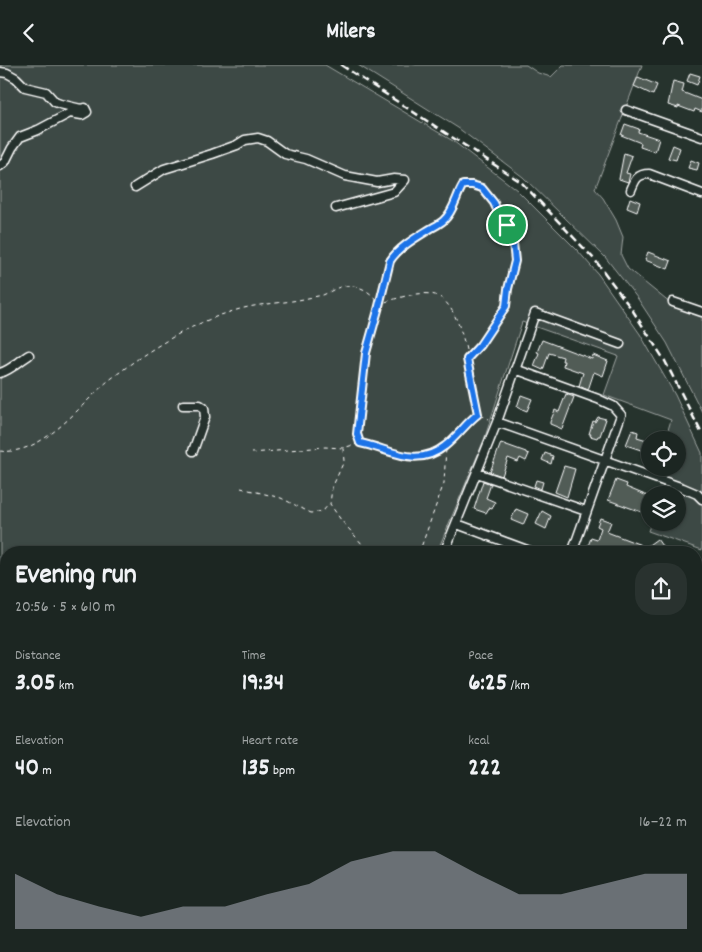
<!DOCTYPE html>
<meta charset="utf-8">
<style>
body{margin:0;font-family:Dekko,sans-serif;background:#29322f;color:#f1f3f6;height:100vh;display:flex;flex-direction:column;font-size:19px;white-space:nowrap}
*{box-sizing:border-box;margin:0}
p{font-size:16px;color:#a0a5a5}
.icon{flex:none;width:28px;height:28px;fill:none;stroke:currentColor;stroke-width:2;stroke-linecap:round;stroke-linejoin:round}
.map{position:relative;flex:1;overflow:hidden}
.panel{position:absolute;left:0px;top:481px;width:702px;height:406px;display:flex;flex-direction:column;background:#1c2622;border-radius:20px 20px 0 0;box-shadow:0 1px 4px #0004,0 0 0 1px #3a4340}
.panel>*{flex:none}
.controls{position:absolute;left:641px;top:366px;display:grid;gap:10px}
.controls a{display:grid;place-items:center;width:45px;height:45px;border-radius:50%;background:#1c2622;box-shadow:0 1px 4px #0004,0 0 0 1px #3a4340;font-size:25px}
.pin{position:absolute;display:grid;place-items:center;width:42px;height:42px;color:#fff;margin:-21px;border:2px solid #fff;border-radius:50%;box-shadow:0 1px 5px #0007}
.round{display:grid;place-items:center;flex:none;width:52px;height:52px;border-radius:20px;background:#29322f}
.head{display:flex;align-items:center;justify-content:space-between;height:85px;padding:0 15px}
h1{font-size:28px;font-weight:800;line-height:38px}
.stats{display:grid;grid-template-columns:repeat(3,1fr);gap:8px;height:85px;padding:5px 15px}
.stats div{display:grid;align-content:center}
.stats b{font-size:25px;font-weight:800}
.stats small{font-size:14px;font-weight:400}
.stats p{font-size:14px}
.chart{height:140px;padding:10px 15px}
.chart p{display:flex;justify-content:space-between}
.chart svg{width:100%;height:90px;margin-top:5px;fill:#8c9099;opacity:.7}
header{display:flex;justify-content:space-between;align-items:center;height:65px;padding:0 15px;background:#1c2622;font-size:22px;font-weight:800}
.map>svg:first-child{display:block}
</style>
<header><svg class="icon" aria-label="back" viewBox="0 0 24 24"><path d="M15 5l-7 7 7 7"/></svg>Milers<svg class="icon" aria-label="person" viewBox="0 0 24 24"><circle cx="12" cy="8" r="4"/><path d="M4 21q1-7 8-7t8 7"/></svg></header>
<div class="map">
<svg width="702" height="887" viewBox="0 0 702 887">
<rect width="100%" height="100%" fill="#26332d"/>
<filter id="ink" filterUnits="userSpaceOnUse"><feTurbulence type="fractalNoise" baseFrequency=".02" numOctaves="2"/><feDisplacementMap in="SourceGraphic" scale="10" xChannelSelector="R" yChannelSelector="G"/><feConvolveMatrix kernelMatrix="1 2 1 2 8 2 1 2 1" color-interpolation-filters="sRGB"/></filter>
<g filter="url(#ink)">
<path fill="#3e4944" stroke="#9ea4a2" d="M 0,0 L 325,0 L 453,76 L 517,125 L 577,185 L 598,209 L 640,269 L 675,330 L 702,388 L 702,485 L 648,466 L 651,458 L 678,458 L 678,430 L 660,430 L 667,410 L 655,405 L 656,403 L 678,402 L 678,375 L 665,375 L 671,355 L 604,330 L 618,291 L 522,257 L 484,375 L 437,487 L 6,488 L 6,671 L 0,674 Z
M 358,0 L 526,0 L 538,8 L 551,12 L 563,0 L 642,0 L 595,124 L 603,133 L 616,155 L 623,172 L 621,190 L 628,204 L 671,239 L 702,251 L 702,347 L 667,278 L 638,234 L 605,192 L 523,112 L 458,63 Z
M 0,686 L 6,686 L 6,788 L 0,793 Z
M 192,881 L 378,881 L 380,887 L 193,887 Z"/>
<path fill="#515c57" stroke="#fff" d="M 690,8 L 700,11 L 697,20 L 687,16 Z
M 638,12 L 657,20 L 653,30 L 634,21 Z
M 673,16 L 684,19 L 682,27 L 702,35 L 702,47 L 695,44 L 694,47 L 678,41 L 678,43 L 668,40 Z
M 625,59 L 639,64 L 638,67 L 659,74 L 655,87 L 640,82 L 641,78 L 621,70 Z
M 673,80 L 680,83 L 676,95 L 668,93 Z
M 624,88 L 632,91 L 626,108 L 630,109 L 628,117 L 619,114 Z
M 691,95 L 699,98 L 697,105 L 688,103 Z
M 630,133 L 640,137 L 637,147 L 627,143 Z
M 648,187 L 671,196 L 668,204 L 645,195 Z
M 542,275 L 592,294 L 593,290 L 608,296 L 603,311 L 594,307 L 588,325 L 579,321 L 583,308 L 563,301 L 564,296 L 562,296 L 563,292 L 549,288 L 543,305 L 534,301 L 539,288 L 537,287 Z
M 566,329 L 574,332 L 562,364 L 550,359 L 550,357 L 555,345 L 559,347 Z
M 521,330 L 532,334 L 527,346 L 517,342 Z
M 598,352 L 606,354 L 600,371 L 598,371 L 597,373 L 590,371 L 591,369 L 589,369 L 593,356 L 595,357 Z
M 632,365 L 638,367 L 637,372 L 650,376 L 650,388 L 626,380 Z
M 501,378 L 526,387 L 526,388 L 529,389 L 526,396 L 520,393 L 518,397 L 508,393 L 502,411 L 490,407 Z
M 545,388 L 553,391 L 551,399 L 542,395 Z
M 564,401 L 575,404 L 567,432 L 555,427 Z
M 536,415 L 543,417 L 541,424 L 534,421 Z
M 616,415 L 627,419 L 626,422 L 650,432 L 650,450 L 608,435 Z
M 483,416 L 491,419 L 486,433 L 495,437 L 492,444 L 489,443 L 486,448 L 474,444 Z
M 516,444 L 528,449 L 523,460 L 511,455 Z
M 542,446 L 551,451 L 546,464 L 536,459 Z
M 600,453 L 611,457 L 607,467 L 641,480 L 638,488 L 627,488 L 615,483 L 612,488 L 586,486 L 591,473 L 597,475 L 601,463 L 597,461 Z
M 657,474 L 667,488 L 650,488 L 646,482 Z"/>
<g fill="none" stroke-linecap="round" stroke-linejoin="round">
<g stroke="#fff" stroke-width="11">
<path id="minor" d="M 0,7 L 7,8 L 16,13 L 25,22 L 46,27 L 55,37 L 60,39 L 81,44
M 626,45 L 702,72
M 0,101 L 5,97 L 12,83 L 20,72 L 38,65 L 70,48 L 82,50 L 87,47 L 85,43 L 81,44 L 79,49
M 135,122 L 164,104 L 212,89 L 237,80 L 245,75 L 258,73 L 267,76 L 285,89 L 306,94 L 345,111 L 377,117 L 394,114 L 405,115 L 394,127 L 336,143
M 631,125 C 635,115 637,109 649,109 L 702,129
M 673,237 L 702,247
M 515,304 L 598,334 L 613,341 L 621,350 L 572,488
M 0,308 C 11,305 19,296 29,290
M 183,340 L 200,340 L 204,343 L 205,352 L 193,386
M 497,357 L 683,423 L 697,429 L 702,434
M 477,408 L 586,446
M 457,459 L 535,488
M 444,488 L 497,357 L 535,248 L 620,279
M 696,521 L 702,506
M 696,545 L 702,547
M 0,599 L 6,597
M 696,604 L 702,606
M 696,665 L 702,667
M 0,680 L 6,676
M 696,786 L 702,788
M 0,812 L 6,814
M 696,843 L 702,845
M 0,868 L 6,868
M 21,881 L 22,887
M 141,881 L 142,887
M 383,881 L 386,887
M 491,881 L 491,887
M 633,881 L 650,887
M 569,887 L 571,881"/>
</g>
<path stroke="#fff" stroke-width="1" stroke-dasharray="4 4" stroke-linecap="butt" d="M 360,378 L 357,369 L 358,356 L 366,288 L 378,245 L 390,196 C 399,182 416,172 430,164 C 435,161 440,159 444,155 C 454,146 456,131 463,120 C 484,119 490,131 499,148 C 504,158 510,165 513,176 C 517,192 513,206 509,221 C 507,227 508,234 506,240 C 498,259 482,279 468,293
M 343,384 L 344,396 L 332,423 L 330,439 L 341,455 L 370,488
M 0,386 C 43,391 79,341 108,316 C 116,310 124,304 132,298 C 166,274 204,253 244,243 C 265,238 287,238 308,233 C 313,232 318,231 323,230 C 330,227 337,222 344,221 C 359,219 372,227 379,239 C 395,234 419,225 435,230 C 466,240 471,321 478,349 L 489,354
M 252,388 L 325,382 L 343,383 L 360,378 L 399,390 L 418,393 L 433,389 L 446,381 L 468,357 L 478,349
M 241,423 L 281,433 L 311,448 L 323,446 L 329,439
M 419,488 L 444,418 L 446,382"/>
<use href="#minor" stroke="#26332d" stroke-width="8"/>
<path stroke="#fff" stroke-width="2.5" stroke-dasharray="8 4" stroke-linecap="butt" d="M 341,0 L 521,117 L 595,195 L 633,246 L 665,296 L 702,369"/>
</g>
</g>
<g fill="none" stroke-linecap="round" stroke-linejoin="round" filter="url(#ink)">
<g stroke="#fff" stroke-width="10">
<path id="route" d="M 463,120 L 472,120 L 482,123 L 494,138 L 500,151 L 507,160 L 513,178 L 515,196 L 508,224 L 506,241 L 480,280 L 467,294 L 478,349 C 466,358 457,372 445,381 C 416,404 390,384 360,378 L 357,369 L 366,288 L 378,245 L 390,196 C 399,182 417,172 430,164 C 435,161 440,159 444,155 C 454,146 456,131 463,120 Z"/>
</g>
<use href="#route" stroke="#1a73e8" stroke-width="6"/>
</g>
</svg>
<div class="controls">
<a><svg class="icon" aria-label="locate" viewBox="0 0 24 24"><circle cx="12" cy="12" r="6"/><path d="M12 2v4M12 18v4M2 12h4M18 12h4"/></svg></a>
<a><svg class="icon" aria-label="layers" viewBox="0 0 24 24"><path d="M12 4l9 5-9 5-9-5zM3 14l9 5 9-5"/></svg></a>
</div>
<div class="pin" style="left:507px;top:160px;background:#1e9e55"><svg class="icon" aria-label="arrive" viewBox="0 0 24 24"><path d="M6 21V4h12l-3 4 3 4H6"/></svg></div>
<section class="panel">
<div class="head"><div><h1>Evening run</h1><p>20:56 · 5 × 610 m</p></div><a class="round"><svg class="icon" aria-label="share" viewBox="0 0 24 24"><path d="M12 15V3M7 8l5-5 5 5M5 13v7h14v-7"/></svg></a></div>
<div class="stats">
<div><p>Distance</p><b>3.05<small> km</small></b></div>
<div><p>Time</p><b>19:34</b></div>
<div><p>Pace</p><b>6:25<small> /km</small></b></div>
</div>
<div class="stats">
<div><p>Elevation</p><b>40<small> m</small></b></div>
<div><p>Heart rate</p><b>135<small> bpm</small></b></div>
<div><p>kcal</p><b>222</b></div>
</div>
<div class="chart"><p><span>Elevation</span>16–22 m</p>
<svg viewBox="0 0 160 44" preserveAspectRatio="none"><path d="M0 44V17L10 27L20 33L30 38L40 33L50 33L60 27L70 22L80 11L90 6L100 6L110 17L120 27L130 27L140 22L150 17L160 17V44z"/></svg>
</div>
</section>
</div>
